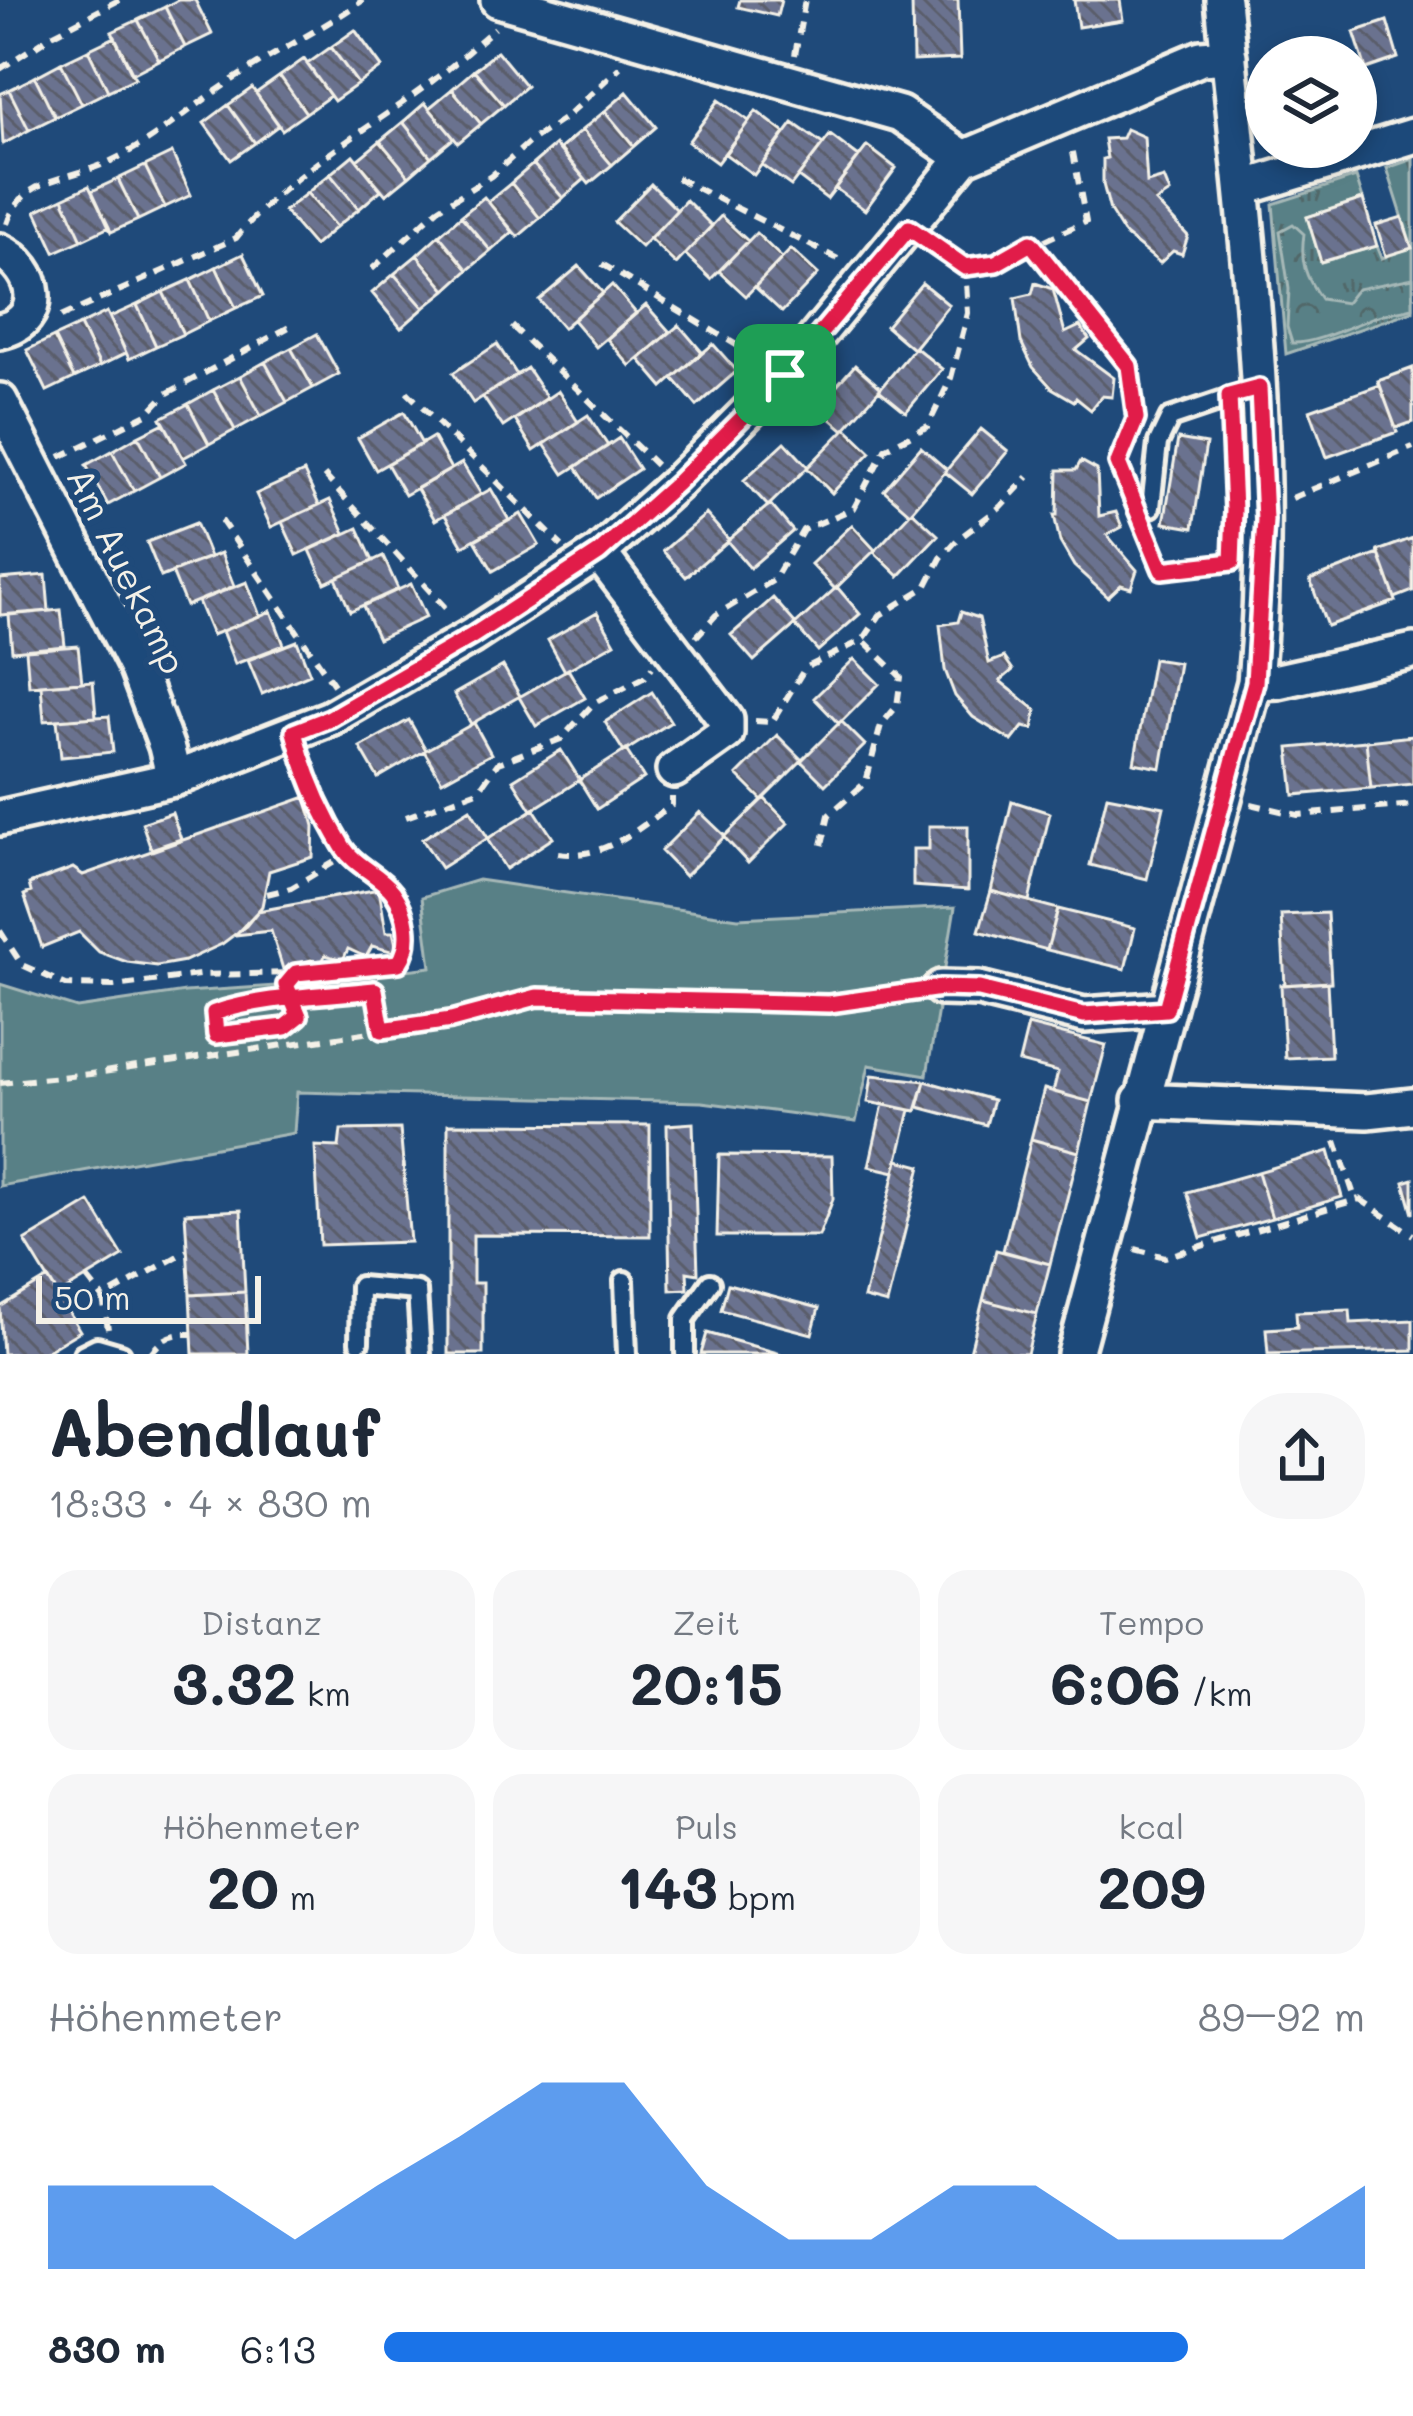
<!DOCTYPE html>
<html lang="de">
<meta charset="utf-8">
<style>
body{margin:0;font-family:Mali,sans-serif;background:#f6f6f7;color:#1f2937;height:100vh;display:flex;flex-direction:column;font-size:45px;white-space:nowrap}
*{box-sizing:border-box;margin:0}
p{font-size:39px;color:#747a83}
.icon{flex:none;width:66px;height:66px;fill:none;stroke:currentColor;stroke-width:2;stroke-linecap:round;stroke-linejoin:round}
.map{position:relative;height:1354px;overflow:hidden}
.side{display:flex;flex-direction:column;background:#fff;flex:1}
.side>*{flex:none}
.controls{position:absolute;left:1245px;top:36px;display:grid;gap:24px}
.controls a{display:grid;place-items:center;width:132px;height:132px;border-radius:50%;background:#fff;box-shadow:0 6px 18px #0003;font-size:60px}
.scale{position:absolute;left:36px;bottom:30px;width:225px;box-sizing:border-box;padding-left:12px;border:6px solid #f4f1e8;border-top:0;font-size:33px;line-height:42px;white-space:nowrap;color:#f4f1e8;-webkit-text-stroke:9px #1f4a7a;paint-order:stroke}
.pin{position:absolute;display:grid;place-items:center;width:102px;height:102px;color:#fff;margin:-51px;border-radius:24px;box-shadow:0 6px 18px #0006}
.round{display:grid;place-items:center;flex:none;width:126px;height:126px;border-radius:48px;background:#f6f6f7}
.head{display:flex;align-items:center;justify-content:space-between;height:204px;padding:0 48px}
h1{font-size:66px;font-weight:800;line-height:90px}
.stats{display:grid;grid-template-columns:repeat(3,1fr);gap:18px;height:204px;padding:12px 48px}
.stats div{display:grid;align-content:center;border-radius:30px;background:#f6f6f7;text-align:center}
.stats b{font-size:60px;font-weight:800}
.stats small{font-size:33px;font-weight:400}
.stats p{font-size:33px}
.chart{height:336px;padding:24px 48px}
.chart p{display:flex;justify-content:space-between}
.chart svg{width:100%;height:216px;margin-top:12px;fill:#1a73e8;opacity:.7}
ul{padding:0 48px;list-style:none;font-size:39px}
li{display:grid;grid-template-columns:192px 144px 1fr;align-items:center;height:90px}
li i{height:30px;border-radius:15px;background:#1a73e8}
.map>svg:first-child{display:block}
</style>
<div class="map">
<svg width="1413" height="1354" viewBox="0 0 1413 1354">
<defs>
<pattern id="grass-tufts" width="24" height="20" patternUnits="userSpaceOnUse" patternTransform="scale(3)"><rect width="24" height="20" fill="#588086"/><path d="M3 7l-1-3M5 7V3M7 7l1-3M15 17l-1-3M17 17v-4M19 17l1-3" fill="none" stroke="#516769"/></pattern>
<pattern id="forest-crowns" width="20" height="18" patternUnits="userSpaceOnUse" patternTransform="scale(3)"><rect width="20" height="18" fill="#588086"/><path d="M2 6a3 3 0 1 1 6 0M12 15a3 3 0 1 1 6 0" fill="none" stroke="#516769"/></pattern>
<pattern id="building-back-hatch" width="6" height="6" patternUnits="userSpaceOnUse" patternTransform="scale(3)"><rect width="6" height="6" fill="#6b728f"/><path d="M-1 5l2 2M0 0l6 6M5-1l2 2" fill="none" stroke="#5a5d6a"/></pattern>
</defs>
<rect width="100%" height="100%" fill="#1f4a7a"/>
<filter id="ink" filterUnits="userSpaceOnUse"><feTurbulence type="fractalNoise" baseFrequency=".00833" numOctaves="2"/><feDisplacementMap in="SourceGraphic" scale="24" xChannelSelector="R" yChannelSelector="G"/><feConvolveMatrix kernelMatrix="1 2 1 2 8 2 1 2 1" color-interpolation-filters="sRGB"/></filter>
<g filter="url(#ink)">
<path fill="url(#grass-tufts)" stroke="#a6b8b7" stroke-width="3" d="M 1413,159 L 1413,311 L 1286,354 L 1273,204 L 1356,177 L 1363,199 L 1307,217 L 1321,262 L 1377,246 L 1382,258 L 1412,247 L 1387,168 Z"/>
<path fill="url(#forest-crowns)" stroke="#a6b8b7" stroke-width="3" d="M 1293,224 L 1304,234 C 1300,262 1305,276 1321,299 L 1346,303 L 1357,289 L 1413,278 L 1413,308 C 1401,311 1387,312 1375,317 C 1352,325 1316,344 1292,343 L 1287,327 L 1289,289 L 1280,231 Z"/>
<path fill="#588086" stroke="#a6b8b7" stroke-width="3" d="M 478,880 L 738,918 L 955,907 L 927,1075 L 869,1065 L 856,1122 L 702,1102 L 297,1092 L 294,1133 L 0,1186 L 0,984 L 77,1008 L 185,992 L 276,986 L 431,967 L 422,897 Z"/>
<path fill="url(#building-back-hatch)" stroke="#f4f1e8" stroke-width="3" d="M 178,0 L 195,0 L 212,34 L 185,47 L 165,7 Z
M 740,0 L 781,0 L 777,16 L 738,7 Z
M 912,0 L 958,0 L 960,59 L 913,61 Z
M 1074,0 L 1120,0 L 1123,20 L 1078,27 Z
M 165,7 L 185,47 L 159,60 L 138,20 Z
M 138,20 L 159,60 L 132,74 L 112,32 Z
M 1387,21 L 1398,58 L 1366,69 L 1354,32 Z
M 355,30 L 382,67 L 358,84 L 331,47 Z
M 115,37 L 135,78 L 108,91 L 88,50 Z
M 331,47 L 358,84 L 334,101 L 307,64 Z
M 88,50 L 108,91 L 82,104 L 61,63 Z
M 497,51 L 526,86 L 504,105 L 474,70 Z
M 304,59 L 330,96 L 306,113 L 280,76 Z
M 61,63 L 82,104 L 55,117 L 35,77 Z
M 474,70 L 504,105 L 481,124 L 452,89 Z
M 280,76 L 306,113 L 282,130 L 256,93 Z
M 35,77 L 55,117 L 29,130 L 9,90 Z
M 252,88 L 279,125 L 255,143 L 228,105 Z
M 452,89 L 481,124 L 458,143 L 429,108 Z
M 9,90 L 29,130 L 3,144 L 0,94 Z
M 627,92 L 656,127 L 634,146 L 605,111 Z
M 719,100 L 749,121 L 717,163 L 688,142 Z
M 425,103 L 454,138 L 431,157 L 403,122 Z
M 228,105 L 255,143 L 231,160 L 204,123 Z
M 605,111 L 634,146 L 612,165 L 582,130 Z
M 756,111 L 785,133 L 754,175 L 725,154 Z
M 403,122 L 431,157 L 409,176 L 380,141 Z
M 793,123 L 823,144 L 791,186 L 762,165 Z
M 1126,129 L 1144,137 L 1147,183 L 1164,178 L 1170,193 L 1156,202 L 1188,236 L 1182,254 L 1173,251 L 1160,263 L 1125,235 L 1110,211 L 1103,184 L 1103,159 L 1107,158 L 1104,139 L 1122,138 Z
M 582,130 L 612,165 L 589,184 L 560,149 Z
M 830,135 L 859,157 L 827,199 L 798,177 Z
M 380,141 L 409,176 L 386,195 L 357,160 Z
M 555,145 L 585,179 L 563,198 L 533,164 Z
M 867,146 L 896,168 L 865,210 L 835,188 Z
M 172,153 L 191,195 L 165,207 L 145,166 Z
M 353,155 L 381,190 L 359,209 L 330,174 Z
M 533,164 L 563,198 L 540,218 L 511,183 Z
M 145,166 L 165,207 L 138,220 L 118,179 Z
M 330,174 L 359,209 L 336,227 L 307,193 Z
M 118,179 L 138,220 L 111,232 L 92,191 Z
M 511,183 L 540,218 L 518,237 L 488,202 Z
M 651,184 L 677,210 L 641,247 L 614,222 Z
M 89,186 L 109,227 L 82,240 L 63,198 Z
M 307,193 L 336,227 L 314,246 L 284,211 Z
M 484,197 L 513,232 L 491,251 L 461,216 Z
M 63,198 L 82,240 L 55,252 L 36,211 Z
M 1363,199 L 1377,246 L 1321,262 L 1307,217 Z
M 686,200 L 712,226 L 676,264 L 650,239 Z
M 461,216 L 491,251 L 468,270 L 439,235 Z
M 721,216 L 748,241 L 711,279 L 685,254 Z
M 1402,217 L 1412,248 L 1386,256 L 1376,225 Z
M 756,233 L 782,258 L 746,296 L 719,271 Z
M 439,235 L 468,270 L 446,290 L 417,255 Z
M 791,249 L 818,274 L 782,312 L 755,287 Z
M 243,254 L 263,296 L 236,308 L 216,267 Z
M 417,255 L 446,290 L 424,308 L 394,274 Z
M 579,266 L 603,293 L 563,328 L 539,300 Z
M 216,267 L 236,308 L 209,321 L 190,280 Z
M 394,274 L 424,308 L 401,328 L 372,293 Z
M 190,280 L 209,321 L 183,334 L 163,292 Z
M 922,283 L 949,305 L 913,349 L 886,326 Z
M 1035,283 L 1053,289 L 1065,333 L 1080,326 L 1089,339 L 1076,350 L 1114,378 L 1112,397 L 1102,396 L 1091,410 L 1076,398 L 1074,401 L 1052,388 L 1033,367 L 1021,342 L 1015,298 L 1032,294 Z
M 612,285 L 636,313 L 596,347 L 573,320 Z
M 163,292 L 183,334 L 156,346 L 137,305 Z
M 137,305 L 156,346 L 129,359 L 110,317 Z
M 646,305 L 670,332 L 630,366 L 607,339 Z
M 107,312 L 126,353 L 100,366 L 80,325 Z
M 80,325 L 100,366 L 74,378 L 54,337 Z
M 679,325 L 702,352 L 663,387 L 639,359 Z
M 317,334 L 339,374 L 313,388 L 291,348 Z
M 54,337 L 74,378 L 47,391 L 27,350 Z
M 497,344 L 517,375 L 473,403 L 453,373 Z
M 713,344 L 737,371 L 697,406 L 673,378 Z
M 915,347 L 942,369 L 906,412 L 879,390 Z
M 291,348 L 313,388 L 287,402 L 265,362 Z
M 265,362 L 287,402 L 261,416 L 240,376 Z
M 855,365 L 881,388 L 844,430 L 817,407 Z
M 527,368 L 547,398 L 503,427 L 483,397 Z
M 1413,368 L 1413,422 L 1396,428 L 1378,381 Z
M 240,376 L 261,416 L 235,430 L 213,390 Z
M 1380,385 L 1397,432 L 1327,457 L 1310,410 Z
M 213,390 L 235,430 L 209,444 L 188,404 Z
M 558,391 L 578,422 L 534,451 L 515,420 Z
M 188,404 L 209,444 L 183,458 L 161,418 Z
M 404,412 L 422,444 L 376,470 L 358,438 Z
M 588,415 L 608,446 L 564,474 L 544,444 Z
M 164,423 L 186,463 L 160,477 L 138,436 Z
M 846,428 L 871,452 L 832,493 L 807,468 Z
M 981,429 L 1008,451 L 972,494 L 945,472 Z
M 138,436 L 160,477 L 134,491 L 112,451 Z
M 433,437 L 451,469 L 405,495 L 387,464 Z
M 619,438 L 639,469 L 596,498 L 576,467 Z
M 1178,439 L 1206,444 L 1193,528 L 1164,523 Z
M 785,442 L 808,467 L 768,506 L 744,480 Z
M 921,447 L 947,470 L 910,513 L 884,490 Z
M 112,451 L 134,491 L 108,505 L 86,465 Z
M 1081,461 L 1097,470 L 1099,516 L 1116,512 L 1122,527 L 1107,535 L 1137,570 L 1131,588 L 1121,585 L 1108,597 L 1074,566 L 1060,542 L 1054,515 L 1057,515 L 1058,470 L 1076,470 Z
M 462,463 L 481,494 L 435,520 L 417,489 Z
M 304,472 L 319,505 L 271,527 L 256,494 Z
M 491,489 L 509,520 L 463,546 L 445,515 Z
M 330,500 L 345,533 L 297,555 L 282,522 Z
M 770,504 L 793,531 L 750,568 L 727,541 Z
M 912,511 L 938,535 L 899,576 L 874,552 Z
M 521,514 L 539,545 L 493,571 L 475,540 Z
M 706,514 L 729,540 L 686,577 L 663,551 Z
M 196,523 L 210,557 L 161,577 L 147,542 Z
M 852,525 L 875,550 L 835,589 L 811,564 Z
M 358,528 L 373,561 L 325,583 L 310,550 Z
M 1413,538 L 1413,591 L 1395,598 L 1378,551 Z
M 221,553 L 234,586 L 186,606 L 172,572 Z
M 1379,554 L 1396,601 L 1327,626 L 1310,580 Z
M 383,556 L 398,589 L 350,611 L 336,578 Z
M 46,575 L 49,611 L 0,615 L 0,579 Z
M 247,582 L 260,616 L 212,635 L 198,601 Z
M 411,584 L 426,617 L 378,639 L 363,606 Z
M 837,587 L 860,614 L 818,651 L 795,625 Z
M 773,598 L 796,624 L 754,661 L 731,635 Z
M 61,610 L 65,646 L 12,651 L 9,615 Z
M 271,611 L 284,645 L 235,664 L 222,631 Z
M 597,612 L 615,643 L 565,671 L 548,640 Z
M 961,612 L 979,618 L 989,663 L 1004,657 L 1013,670 L 1000,681 L 1036,710 L 1033,729 L 1023,727 L 1012,741 L 973,717 L 955,696 L 945,670 L 940,625 L 958,622 Z
M 297,641 L 310,674 L 262,694 L 248,660 Z
M 78,646 L 82,682 L 29,686 L 26,650 Z
M 854,659 L 879,684 L 839,724 L 814,698 Z
M 1153,659 L 1179,663 L 1161,768 L 1134,763 Z
M 503,666 L 520,696 L 471,724 L 454,694 Z
M 568,669 L 585,698 L 536,726 L 519,697 Z
M 93,681 L 96,717 L 44,721 L 41,685 Z
M 652,692 L 671,722 L 624,752 L 605,722 Z
M 109,716 L 113,752 L 61,757 L 57,720 Z
M 409,720 L 426,750 L 378,778 L 360,747 Z
M 841,721 L 865,745 L 825,785 L 801,761 Z
M 474,723 L 491,754 L 442,781 L 424,751 Z
M 777,735 L 802,760 L 762,800 L 737,775 Z
M 1413,736 L 1413,784 L 1371,788 L 1366,741 Z
M 1366,741 L 1371,788 L 1294,795 L 1289,748 Z
M 561,750 L 580,780 L 532,810 L 513,780 Z
M 626,750 L 644,778 L 597,809 L 579,780 Z
M 1107,796 L 1164,807 L 1147,879 L 1090,865 Z
M 306,797 L 314,826 L 313,857 L 269,871 L 262,906 L 246,926 L 222,944 L 185,961 L 157,966 L 127,962 L 99,952 L 79,932 L 42,947 L 24,895 L 31,892 L 29,884 L 73,868 L 83,875 Z
M 764,798 L 788,823 L 748,863 L 724,837 Z
M 1012,801 L 1050,813 L 1029,901 L 991,891 Z
M 470,809 L 488,838 L 441,868 L 422,839 Z
M 534,809 L 553,838 L 506,869 L 487,839 Z
M 700,812 L 725,836 L 685,876 L 661,851 Z
M 172,813 L 181,839 L 151,849 L 142,823 Z
M 929,826 L 968,826 L 968,890 L 913,886 L 913,849 L 929,849 Z
M 379,889 L 386,932 L 393,932 L 398,953 L 372,946 L 366,957 L 348,949 L 343,960 L 325,955 L 322,964 L 311,960 L 283,969 L 271,931 L 235,935 L 258,911 Z
M 991,891 L 1058,909 L 1047,950 L 979,931 Z
M 1058,909 L 1135,928 L 1125,969 L 1047,950 Z
M 1327,913 L 1331,982 L 1285,985 L 1281,915 Z
M 1327,982 L 1331,1056 L 1285,1058 L 1281,985 Z
M 1028,1025 L 1106,1045 L 1091,1102 L 1053,1092 L 1058,1072 L 1019,1062 Z
M 872,1075 L 925,1081 L 916,1111 L 868,1102 Z
M 925,1081 L 993,1100 L 986,1125 L 918,1107 Z
M 1044,1089 L 1091,1102 L 1079,1152 L 1031,1139 Z
M 883,1104 L 910,1110 L 895,1172 L 869,1166 Z
M 693,1123 L 698,1274 L 687,1272 L 688,1289 L 670,1290 L 667,1125 Z
M 448,1124 L 650,1125 L 650,1236 L 473,1235 L 473,1283 L 483,1283 L 483,1354 L 448,1354 Z
M 400,1129 L 410,1242 L 320,1245 L 315,1146 L 339,1147 L 341,1130 Z
M 1031,1139 L 1079,1152 L 1050,1264 L 1003,1251 Z
M 1329,1151 L 1342,1197 L 1272,1218 L 1258,1172 Z
M 719,1155 L 832,1156 L 833,1199 L 819,1236 L 717,1236 Z
M 898,1160 L 921,1166 L 887,1304 L 864,1298 Z
M 1258,1172 L 1272,1218 L 1201,1238 L 1187,1192 Z
M 1413,1179 L 1413,1214 L 1404,1182 Z
M 90,1202 L 123,1256 L 58,1295 L 25,1241 Z
M 241,1210 L 245,1292 L 190,1295 L 185,1213 Z
M 996,1250 L 1050,1264 L 1037,1314 L 983,1300 Z
M 48,1278 L 80,1331 L 42,1354 L 3,1354 L 0,1307 Z
M 728,1284 L 819,1308 L 812,1334 L 721,1310 Z
M 245,1292 L 248,1354 L 193,1354 L 190,1295 Z
M 983,1300 L 1037,1314 L 1027,1354 L 970,1352 Z
M 1350,1310 L 1351,1323 L 1413,1320 L 1413,1350 L 1268,1354 L 1266,1329 L 1297,1327 L 1296,1312 Z
M 707,1333 L 781,1354 L 701,1354 Z"/>
<g fill="none" stroke-linecap="round" stroke-linejoin="round">
<g stroke="#f4f1e8" stroke-width="26">
<path id="service" d="M 1151,507 L 1158,443 L 1170,418 L 1259,388
M 624,1281 L 627,1354
M 359,1342 L 360,1286 L 417,1291 L 421,1354
M 83,1354 L 97,1347 L 121,1354
M 685,1354 L 685,1319 L 710,1283"/>
</g>
<g stroke="#f4f1e8" stroke-width="42">
<path id="minor" d="M 498,0 L 900,114 L 964,158
M 1244,188 L 1413,136
M 0,251 C 37,268 48,321 0,331
M 0,401 L 137,669 L 166,746 L 174,779
M 599,553 L 726,720 L 726,733 L 674,770
M 1255,682 L 1278,681 L 1413,651
M 0,818 L 174,779 L 330,718 L 472,636 L 599,553 L 676,484 L 785,375 L 964,158 L 1201,58 L 1229,56
M 941,988 L 979,989 L 1084,1015 L 1166,1009
M 1140,1101 L 1367,1111 L 1413,1106
M 1075,1354 L 1255,682 C 1277,453 1245,227 1223,0"/>
</g>
<path stroke="#f4f1e8" stroke-width="6" stroke-dasharray="12 9" stroke-linecap="butt" d="M 795,55 L 805,0
M 0,69 L 54,34 L 119,0
M 677,178 L 840,260
M 7,224 C 21,178 66,180 104,164 C 151,144 186,111 228,83 C 272,53 320,31 363,0
M 1031,243 L 1129,366 L 1136,419 L 1118,463 L 1130,493
M 602,264 L 758,358
M 965,267 C 1007,262 1045,238 1086,222 L 1072,147
M 372,269 L 438,209 L 491,176 L 533,139 L 565,118 L 620,67
M 61,317 L 236,238 C 290,172 364,133 431,82 C 453,66 474,46 495,28
M 512,326 L 656,465
M 407,392 L 562,546
M 60,457 L 147,414 L 166,394 L 291,326
M 324,475 L 451,614
M 1292,498 L 1413,447
M 221,520 L 334,685
M 1144,527 L 1162,570 L 1232,562
M 696,637 L 716,615 L 774,580 L 803,530 L 854,508 L 885,449 L 928,426 L 951,378 L 968,313 L 965,267 L 933,244
M 755,721 L 772,722 L 805,668 L 863,640 L 880,615 L 926,587 L 941,558 L 957,540 L 1000,507 L 1028,477
M 303,758 C 316,789 326,828 348,854 C 360,869 381,877 392,892 C 408,912 414,943 399,963 L 296,973 L 286,985 L 299,1016 L 285,1026 L 216,1035 L 214,1013 C 264,996 322,996 375,990 L 382,1030
M 1251,804 L 1298,815 L 1413,805
M 406,817 L 478,791 L 498,763 L 561,739 L 594,703 L 645,677 L 652,667
M 822,845 L 829,815 L 866,782 L 881,725 L 897,706 L 901,677 L 863,640
M 558,853 C 603,860 635,831 672,805 L 672,797
M 267,894 L 291,888 L 348,854
M 0,931 L 22,965 L 66,985 L 114,986 L 199,975 L 296,973
M 330,995 L 333,1013
M 0,1083 L 90,1074 L 451,1020 L 537,997 L 829,1004 L 913,992
M 1336,1141 L 1354,1195 L 1413,1235
M 1135,1249 L 1165,1257 L 1359,1199
M 87,1278 L 103,1298
M 108,1329 L 103,1298 L 187,1251
M 150,1354 C 163,1338 171,1333 192,1334"/>
<use href="#service" stroke="#1f4a7a" stroke-width="16"/>
<use href="#minor" stroke="#1f4a7a" stroke-width="33"/>
</g>
</g>
<g fill="none" stroke-linecap="round" stroke-linejoin="round" filter="url(#ink)">
<g stroke="#fff" stroke-width="24">
<path id="route" d="M 785,375 L 676,484 L 599,553 L 472,636 L 330,718 L 294,732 C 304,771 322,813 343,847 C 355,866 379,874 393,892 C 407,912 413,943 399,963 L 296,973 L 286,985 L 299,1016 L 285,1027 L 216,1035 L 214,1013 C 264,996 322,996 375,990 L 382,1030 L 451,1020 L 537,997 L 829,1004 L 941,988 L 979,989 L 1084,1015 L 1166,1009 L 1255,682 L 1265,520 L 1259,388 L 1229,396 L 1234,510 L 1232,562 L 1162,570 L 1118,463 L 1136,419 L 1129,366 L 1031,243 L 996,263 L 965,267 L 909,228 L 785,375"/>
</g>
<use href="#route" stroke="#e11d48" stroke-width="15"/>
</g>
<g text-anchor="middle" dominant-baseline="central" stroke-width="12" stroke-linejoin="round" paint-order="stroke">
<g font-size="36" fill="#f4f1e8" stroke="#1f4a7a">
<text transform="translate(128 570) rotate(64)">Am Auekamp</text>
</g>
</g>
</svg>
<div class="controls">
<a><svg class="icon" aria-label="layers" viewBox="0 0 24 24"><path d="M12 4l9 5-9 5-9-5zM3 14l9 5 9-5"/></svg></a>
</div>
<div class="scale">50 m</div>
<div class="pin" style="left:785px;top:375px;background:#1e9e55"><svg class="icon" aria-label="arrive" viewBox="0 0 24 24"><path d="M6 21V4h12l-3 4 3 4H6"/></svg></div>
</div>
<section class="side">
<div class="head"><div><h1>Abendlauf</h1><p>18:33 · 4 × 830 m</p></div><a class="round"><svg class="icon" aria-label="share" viewBox="0 0 24 24"><path d="M12 15V3M7 8l5-5 5 5M5 13v7h14v-7"/></svg></a></div>
<div class="stats">
<div><p>Distanz</p><b>3.32<small> km</small></b></div>
<div><p>Zeit</p><b>20:15</b></div>
<div><p>Tempo</p><b>6:06<small> /km</small></b></div>
</div>
<div class="stats">
<div><p>Höhenmeter</p><b>20<small> m</small></b></div>
<div><p>Puls</p><b>143<small> bpm</small></b></div>
<div><p>kcal</p><b>209</b></div>
</div>
<div class="chart"><p><span>Höhenmeter</span>89–92 m</p>
<svg viewBox="0 0 160 44" preserveAspectRatio="none"><path d="M0 44V27L10 27L20 27L30 38L40 27L50 17L60 6L70 6L80 27L90 38L100 38L110 27L120 27L130 38L140 38L150 38L160 27V44z"/></svg>
</div>
<ul>
<li><b>830 m</b>6:13<i style="width:82%"></i></li>
</ul>
</section>
